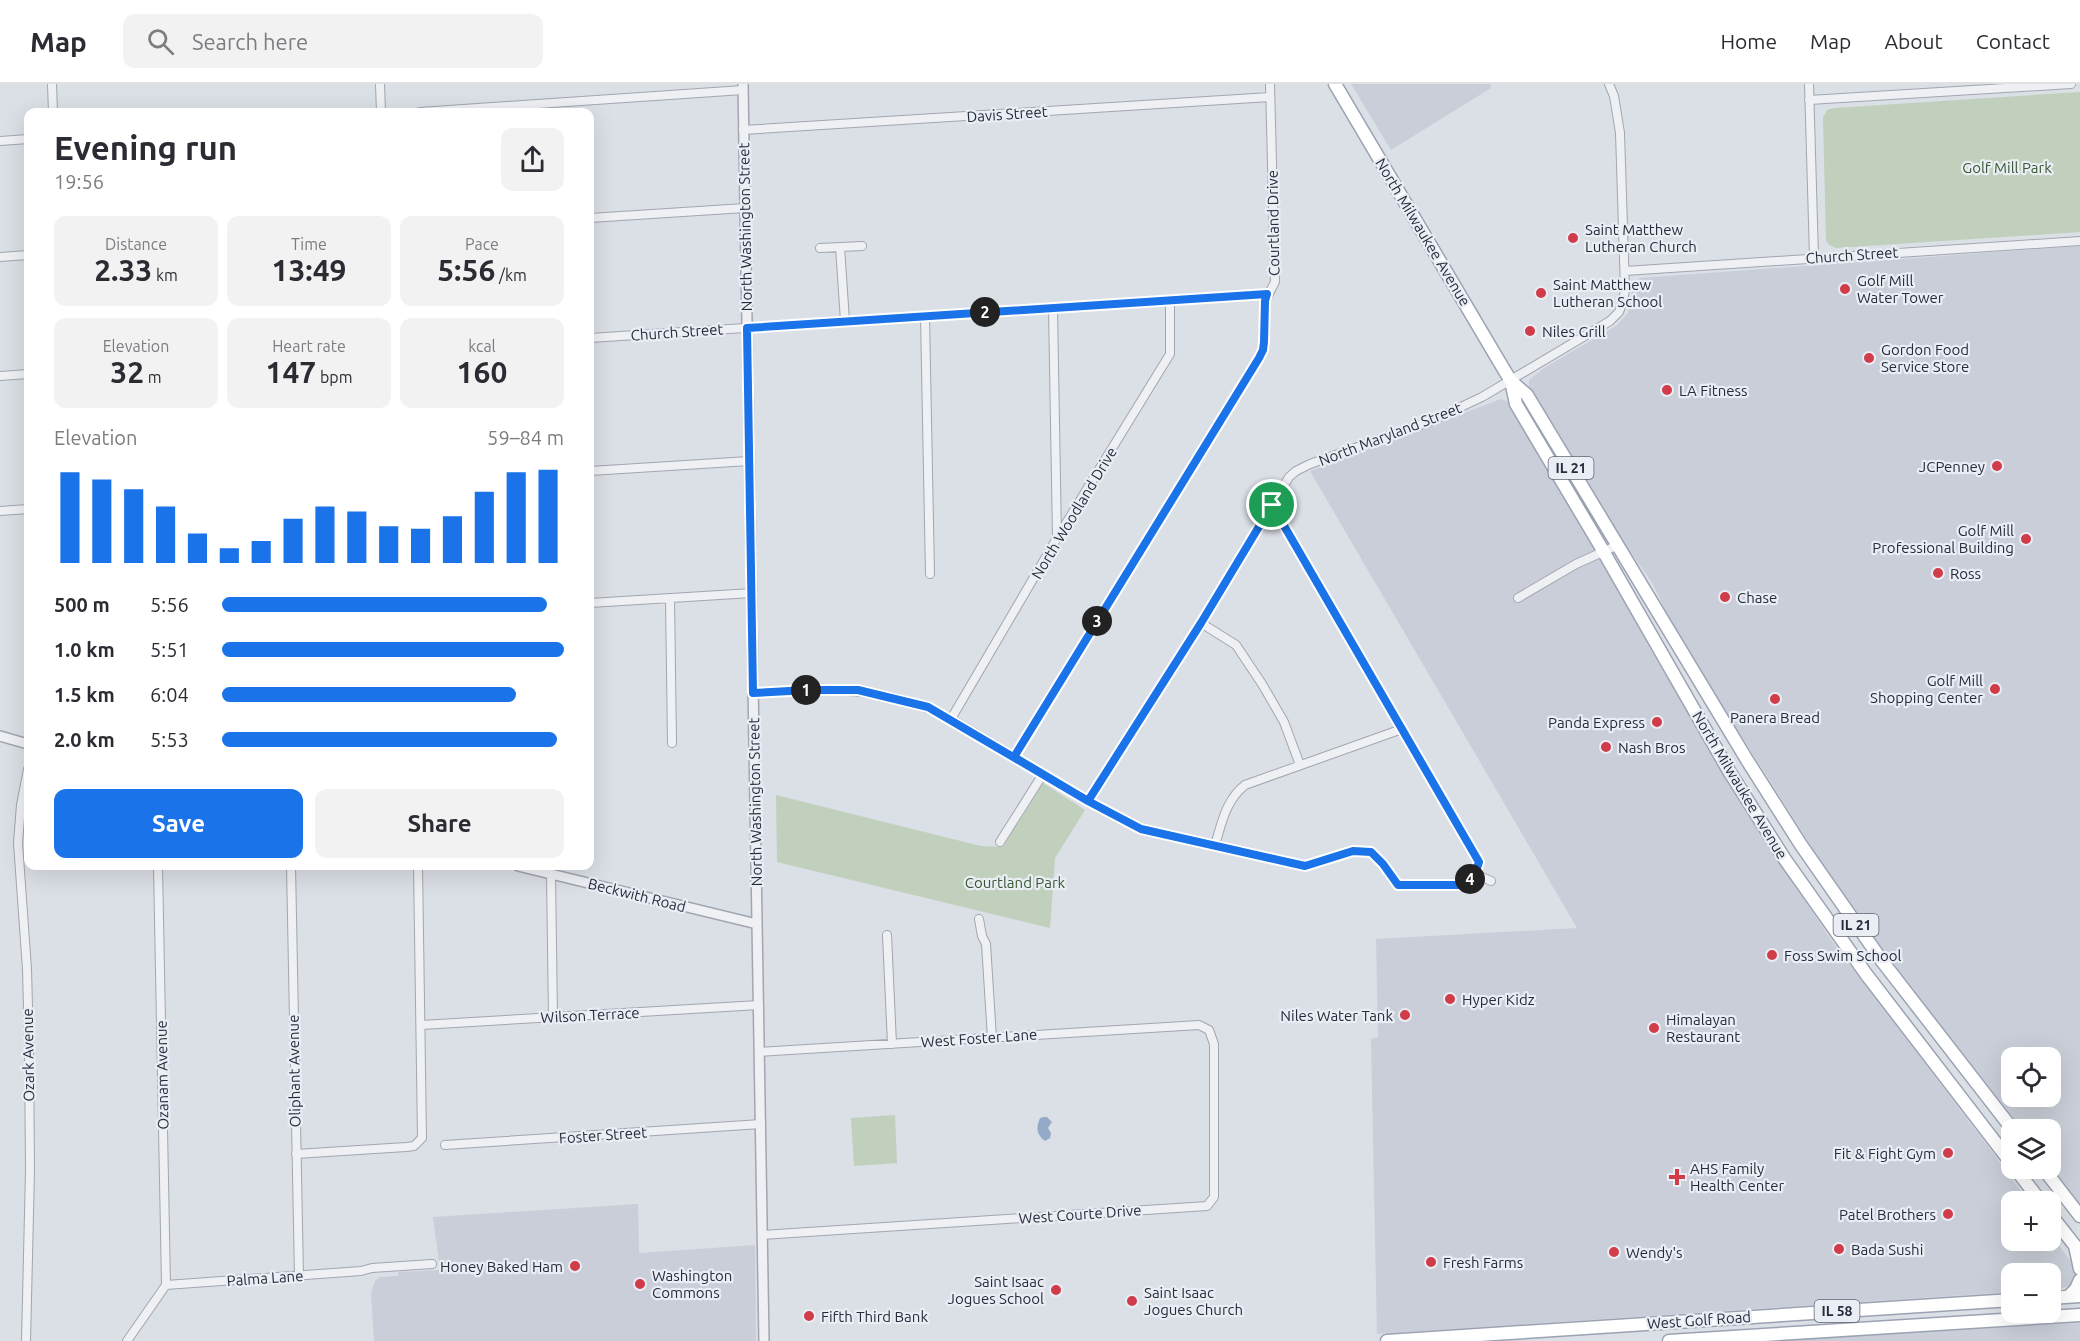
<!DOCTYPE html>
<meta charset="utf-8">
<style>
body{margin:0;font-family:Ubuntu,sans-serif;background:#f2f2f3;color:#2b2b33;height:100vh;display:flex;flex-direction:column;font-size:22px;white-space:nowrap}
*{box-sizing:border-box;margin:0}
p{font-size:20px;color:#7c7c81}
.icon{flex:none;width:33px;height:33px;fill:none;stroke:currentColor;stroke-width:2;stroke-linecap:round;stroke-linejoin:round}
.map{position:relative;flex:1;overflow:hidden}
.side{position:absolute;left:24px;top:24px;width:570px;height:762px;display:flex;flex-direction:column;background:#fff;border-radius:12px;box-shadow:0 6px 24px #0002}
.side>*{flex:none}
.tools{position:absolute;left:2001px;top:963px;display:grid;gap:12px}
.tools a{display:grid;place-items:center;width:60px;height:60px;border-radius:12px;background:#fff;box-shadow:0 6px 24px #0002;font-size:30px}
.pin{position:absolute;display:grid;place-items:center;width:51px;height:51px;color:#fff;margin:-26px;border:3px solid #fff;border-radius:50%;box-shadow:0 2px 6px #0007}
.km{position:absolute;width:30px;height:30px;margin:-15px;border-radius:50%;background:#222;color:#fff;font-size:16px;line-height:30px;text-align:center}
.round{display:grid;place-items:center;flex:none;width:63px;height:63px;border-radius:12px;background:#f2f2f3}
.summary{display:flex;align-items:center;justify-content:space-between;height:102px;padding:0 30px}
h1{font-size:33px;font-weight:700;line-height:45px}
.metrics{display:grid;grid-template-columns:repeat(3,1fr);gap:9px;height:102px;padding:6px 30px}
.metrics div{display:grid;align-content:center;border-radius:12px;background:#f2f2f3;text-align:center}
.metrics b{font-size:30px;font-weight:700}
.metrics small{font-size:16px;font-weight:400}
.metrics p{font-size:16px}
.chart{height:168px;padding:12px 30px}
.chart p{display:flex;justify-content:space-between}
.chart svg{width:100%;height:108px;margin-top:6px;stroke:#1a73e8;stroke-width:6}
.action{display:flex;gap:12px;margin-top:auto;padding:12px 30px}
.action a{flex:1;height:69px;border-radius:12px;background:#1a73e8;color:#fff;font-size:24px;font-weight:700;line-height:69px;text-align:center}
.action a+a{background:#f2f2f3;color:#2b2b33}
ul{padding:0 30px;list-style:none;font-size:20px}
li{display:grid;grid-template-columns:96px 72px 1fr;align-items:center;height:45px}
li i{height:15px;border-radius:8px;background:#1a73e8}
header{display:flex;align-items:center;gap:36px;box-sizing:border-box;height:84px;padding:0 30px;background:#fff;border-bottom:2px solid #e1e1e2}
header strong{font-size:28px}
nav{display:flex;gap:33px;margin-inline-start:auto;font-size:21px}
.search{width:420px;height:54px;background:#f2f2f3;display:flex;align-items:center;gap:15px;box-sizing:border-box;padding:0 21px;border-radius:12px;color:#7c7c81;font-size:22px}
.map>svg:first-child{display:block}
</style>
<header>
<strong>Map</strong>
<div class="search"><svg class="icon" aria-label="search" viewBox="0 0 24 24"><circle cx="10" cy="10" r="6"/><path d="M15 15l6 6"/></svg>Search here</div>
<nav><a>Home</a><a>Map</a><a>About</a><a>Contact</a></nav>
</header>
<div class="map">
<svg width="2080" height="1257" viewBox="0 0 2080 1257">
<rect width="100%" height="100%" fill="#dbdfe6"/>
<path fill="#c9ced8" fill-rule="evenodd" d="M 1351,0 L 1490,0 L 1491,4 L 1391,66 Z
M 2080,162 L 2080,1120 L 2051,1083 L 2050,1046 L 2022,1045 L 1887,872 L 1821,778 L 1674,545 L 1653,500 L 1613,443 L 1530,306 L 1529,301 L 1529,296 L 1544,284 L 1616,242 L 1628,229 L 1633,200 L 1640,194 ZM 2012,974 L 2050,974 L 2050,1012 L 2012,1012 Z
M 1501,315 L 1511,319 L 1572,423 L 1652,568 L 1753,739 L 1832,857 L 1993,1069 L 2028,1117 L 2012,1118 L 2012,1156 L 2050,1156 L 2051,1150 L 2071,1178 L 2076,1189 L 2074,1198 L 2070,1202 L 2051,1206 L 2050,1190 L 2012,1190 L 2011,1208 L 1377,1250 L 1371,955 L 1378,953 L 1376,855 L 1577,844 L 1310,387 Z
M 638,1120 L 639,1167 L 640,1169 L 755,1161 L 756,1257 L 374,1257 L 371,1209 L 375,1197 L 380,1193 L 398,1192 L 398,1188 L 440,1186 L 433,1133 Z
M 2080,1239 L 2080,1257 L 1772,1257 L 1996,1244 Z"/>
<path fill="#c0d0bc" d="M 2080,8 L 2080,148 L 1836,164 L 1829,161 L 1826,156 L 1823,34 L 1827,26 L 1834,24 Z
M 1043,699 L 1085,726 L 1055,774 L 1050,844 L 777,778 L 776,711 L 981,762 L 1003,763 Z
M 895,1031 L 897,1079 L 854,1082 L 851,1034 Z"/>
<path fill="#95aac8" d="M 1044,1033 L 1047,1033 L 1052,1038 L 1048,1044 L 1051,1049 L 1050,1054 L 1045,1057 C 1036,1050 1036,1044 1040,1034 Z"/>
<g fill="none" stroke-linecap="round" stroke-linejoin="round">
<g stroke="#a1a6b0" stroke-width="10">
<path id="minor" d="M 52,0 L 53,28
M 380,0 L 381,28
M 1809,0 L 1814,173
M 1809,16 L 2071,0
M 420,28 L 743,6
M 743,46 L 1270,13
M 0,57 L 28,55
M 590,134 L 745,124
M 840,163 L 845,237
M 820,164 L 862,162
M 0,173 L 28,171
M 1625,187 L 2080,157
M 1053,224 L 1057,453
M 925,232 L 930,490
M 590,254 L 1267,210
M 0,292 L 28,290
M 590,387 L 749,377
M 0,427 L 28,425
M 670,514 L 672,659
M 1518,514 L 1576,480 L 1618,461
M 590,519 L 752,509
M 1201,539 L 1236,561 L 1262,600 L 1284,638 L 1300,681
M 753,609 C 824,604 886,601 951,635 L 1088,717 L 1141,745 L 1305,782 L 1353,767 L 1371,768 L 1384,780 L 1398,801 L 1460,801 L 1474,793 L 1479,779 L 1272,421
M 951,635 L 1057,454 L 1170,270 L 1170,216
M 1014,673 L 1263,266 L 1265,217 L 1275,198 L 1270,0
M 1088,717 L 1201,539 L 1289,393 L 1296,387 L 1310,380 L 1431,337 L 1482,313 L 1610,237 L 1619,228 L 1623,217 L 1625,206 L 1620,49 L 1614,12 L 1609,0
M 1000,758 L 1043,690
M 1215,761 C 1222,738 1226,716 1245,701 L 1402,645
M 158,782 L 166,1201
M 291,782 L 299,1192
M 551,790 L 553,933
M 1475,790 L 1491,797
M 979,835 L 982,852 L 986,860 L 992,954
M 887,851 L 892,960
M 421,941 L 759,921
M 759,968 L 1199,941 L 1209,946 L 1214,960 L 1214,1113 L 1207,1122 L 762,1151
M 445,1061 L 761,1040
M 296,1070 L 406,1063 L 414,1062 L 422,1054 L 418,782
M 166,1201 L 361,1187 L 372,1184 L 432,1180
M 26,1257 L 30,1087 L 29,962 L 27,885 L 18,759 L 21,721 L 28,685
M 127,1257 L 166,1201"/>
</g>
<g stroke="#a1a6b0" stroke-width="12">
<path id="tertiary" d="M 743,0 L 764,1257
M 0,652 L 28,660
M 518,782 L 757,840"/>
</g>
<g stroke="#9ba2b2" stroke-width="15">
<path id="primary" d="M 1335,0 L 1503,284 L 1511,297 L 1516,320 L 1598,458 L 1729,687 L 1784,774 L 1866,890 L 2012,1080
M 1511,297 L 1527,311 L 1747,676 L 1801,761 L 1882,877 L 2013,1046
M 2015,1084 L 2041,1118
M 2043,1084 L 2080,1132
M 2050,1130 L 2080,1168
M 2075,1162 L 2080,1185
M 2069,1212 L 2076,1205 L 2080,1196
M 2050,1214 L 2080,1212
M 1387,1257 L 2012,1216
M 1669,1257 L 2080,1231"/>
</g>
<use href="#minor" stroke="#eef0f4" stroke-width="8"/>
<use href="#tertiary" stroke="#eef0f4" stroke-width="9"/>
<use href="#primary" stroke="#fff" stroke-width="12"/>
</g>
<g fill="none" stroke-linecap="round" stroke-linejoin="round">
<g stroke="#fff" stroke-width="12">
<path id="route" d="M 1272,421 L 1201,539 L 1088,717 L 928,623 L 858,606 L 808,606 L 753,609 L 747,244 L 1267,210 L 1265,217 L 1264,258 L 1263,266 L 1259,274 L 1014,673 L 1088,717 L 1141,745 L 1305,782 L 1353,767 L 1371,768 L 1383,780 L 1398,801 L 1460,801 L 1474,793 L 1479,778 L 1272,421"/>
</g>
<use href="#route" stroke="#1a73e8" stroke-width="8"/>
</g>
<g fill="#d03c49" stroke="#eaeef4" stroke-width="2">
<circle cx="1573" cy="154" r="6"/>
<circle cx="1845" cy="205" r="6"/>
<circle cx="1541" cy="209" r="6"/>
<circle cx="1530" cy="247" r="6"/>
<circle cx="1869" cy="274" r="6"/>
<circle cx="1667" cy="306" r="6"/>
<circle cx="1997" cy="382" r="6"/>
<circle cx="2026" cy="455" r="6"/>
<circle cx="1938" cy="489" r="6"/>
<circle cx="1725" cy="513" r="6"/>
<circle cx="1995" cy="605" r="6"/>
<circle cx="1775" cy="615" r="6"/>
<circle cx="1657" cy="638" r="6"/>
<circle cx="1606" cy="663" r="6"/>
<circle cx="1772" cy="871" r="6"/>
<circle cx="1450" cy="915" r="6"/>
<circle cx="1405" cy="931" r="6"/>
<circle cx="1654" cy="944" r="6"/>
<circle cx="1948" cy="1069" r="6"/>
<path d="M1674 1084h6v6h6v6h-6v6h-6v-6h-6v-6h6z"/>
<circle cx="1948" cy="1130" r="6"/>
<circle cx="1839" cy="1165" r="6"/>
<circle cx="1614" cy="1168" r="6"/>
<circle cx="1431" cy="1178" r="6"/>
<circle cx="575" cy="1182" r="6"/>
<circle cx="640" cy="1200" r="6"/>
<circle cx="1056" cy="1206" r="6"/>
<circle cx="1132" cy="1217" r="6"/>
<circle cx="809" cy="1232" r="6"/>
</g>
<g text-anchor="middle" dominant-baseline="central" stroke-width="4.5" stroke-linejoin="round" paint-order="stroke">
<g fill="#eaeef4" stroke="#606673" stroke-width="1.5">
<rect x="1548.5" y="373" width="45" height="22" rx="4.5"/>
<rect x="1833.5" y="830" width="45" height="22" rx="4.5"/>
<rect x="1814.5" y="1216" width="45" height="22" rx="4.5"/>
</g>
<g font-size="14" font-weight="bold" fill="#252c3c">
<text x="1571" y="384">IL 21</text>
<text x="1856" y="841">IL 21</text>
<text x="1837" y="1227">IL 58</text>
</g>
<g font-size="15" fill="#252c3c" stroke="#eaeef4">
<text transform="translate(1007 30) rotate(-4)">Davis Street</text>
<text transform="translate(1273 139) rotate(-91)">Courtland Drive</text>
<text transform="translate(745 143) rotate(-91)">North Washington Street</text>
<text transform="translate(1423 148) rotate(59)">North Milwaukee Avenue</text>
<text transform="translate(1852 171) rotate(-4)">Church Street</text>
<text transform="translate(677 248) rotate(-4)">Church Street</text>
<text transform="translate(1390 350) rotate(-21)">North Maryland Street</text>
<text transform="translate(1074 429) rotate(-59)">North Woodland Drive</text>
<text transform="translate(1740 701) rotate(59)">North Milwaukee Avenue</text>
<text transform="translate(755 718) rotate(-91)">North Washington Street</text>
<text transform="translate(637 811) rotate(14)">Beckwith Road</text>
<text transform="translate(590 931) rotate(-3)">Wilson Terrace</text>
<text transform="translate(979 954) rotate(-4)">West Foster Lane</text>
<text transform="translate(28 971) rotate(-91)">Ozark Avenue</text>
<text transform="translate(294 987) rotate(-91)">Oliphant Avenue</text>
<text transform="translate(162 991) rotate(-91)">Ozanam Avenue</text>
<text transform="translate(603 1051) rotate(-4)">Foster Street</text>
<text transform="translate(1080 1130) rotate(-4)">West Courte Drive</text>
<text transform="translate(265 1194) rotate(-4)">Palma Lane</text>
<text transform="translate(1699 1236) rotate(-4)">West Golf Road</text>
</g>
<g font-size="15" fill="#375832" stroke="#eaeef4">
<text x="2007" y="83">Golf Mill Park</text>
<text x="1015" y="798">Courtland Park</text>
</g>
<g font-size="15" fill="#252c3c" stroke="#eaeef4" text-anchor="start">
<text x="1585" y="145">Saint Matthew<tspan x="1585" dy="17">Lutheran Church</tspan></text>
<text x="1857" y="196">Golf Mill<tspan x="1857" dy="17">Water Tower</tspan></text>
<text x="1553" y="200">Saint Matthew<tspan x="1553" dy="17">Lutheran School</tspan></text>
<text x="1542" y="247">Niles Grill</text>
<text x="1881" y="265">Gordon Food<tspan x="1881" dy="17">Service Store</tspan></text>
<text x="1679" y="306">LA Fitness</text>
<text x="1985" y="382" text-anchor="end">JCPenney</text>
<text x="2014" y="446" text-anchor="end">Golf Mill<tspan x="2014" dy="17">Professional Building</tspan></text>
<text x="1950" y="489">Ross</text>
<text x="1737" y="513">Chase</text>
<text x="1983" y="596" text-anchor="end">Golf Mill<tspan x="1983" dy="17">Shopping Center</tspan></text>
<text x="1775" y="633" text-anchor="middle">Panera Bread</text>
<text x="1645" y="638" text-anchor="end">Panda Express</text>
<text x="1618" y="663">Nash Bros</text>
<text x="1784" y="871">Foss Swim School</text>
<text x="1462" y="915">Hyper Kidz</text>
<text x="1393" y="931" text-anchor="end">Niles Water Tank</text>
<text x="1666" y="935">Himalayan<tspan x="1666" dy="17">Restaurant</tspan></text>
<text x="1936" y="1069" text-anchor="end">Fit &amp; Fight Gym</text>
<text x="1690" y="1084">AHS Family<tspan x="1690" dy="17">Health Center</tspan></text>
<text x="1936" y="1130" text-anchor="end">Patel Brothers</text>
<text x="1851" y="1165">Bada Sushi</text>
<text x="1626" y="1168">Wendy's</text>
<text x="1443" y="1178">Fresh Farms</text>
<text x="563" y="1182" text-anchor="end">Honey Baked Ham</text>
<text x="652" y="1191">Washington<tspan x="652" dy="17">Commons</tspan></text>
<text x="1044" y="1197" text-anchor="end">Saint Isaac<tspan x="1044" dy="17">Jogues School</tspan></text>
<text x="1144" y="1208">Saint Isaac<tspan x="1144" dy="17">Jogues Church</tspan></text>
<text x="821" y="1232">Fifth Third Bank</text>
</g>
</g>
</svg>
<div class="tools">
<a><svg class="icon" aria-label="locate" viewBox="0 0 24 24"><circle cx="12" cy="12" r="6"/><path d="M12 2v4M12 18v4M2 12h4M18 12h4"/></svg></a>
<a><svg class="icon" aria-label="layers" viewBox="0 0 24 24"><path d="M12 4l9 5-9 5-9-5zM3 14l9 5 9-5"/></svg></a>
<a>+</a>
<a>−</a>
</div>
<div class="pin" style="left:1272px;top:421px;background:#1e9e55"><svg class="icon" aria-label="arrive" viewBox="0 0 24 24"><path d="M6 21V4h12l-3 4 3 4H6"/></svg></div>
<b class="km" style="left:806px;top:606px">1</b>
<b class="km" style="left:985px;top:228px">2</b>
<b class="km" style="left:1097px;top:537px">3</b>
<b class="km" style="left:1470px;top:795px">4</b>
<section class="side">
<div class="summary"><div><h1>Evening run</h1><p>19:56</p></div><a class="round"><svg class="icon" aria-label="share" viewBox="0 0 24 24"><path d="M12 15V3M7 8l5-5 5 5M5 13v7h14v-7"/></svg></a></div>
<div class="metrics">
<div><p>Distance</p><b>2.33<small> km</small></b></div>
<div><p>Time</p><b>13:49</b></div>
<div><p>Pace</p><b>5:56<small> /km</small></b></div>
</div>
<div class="metrics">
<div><p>Elevation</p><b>32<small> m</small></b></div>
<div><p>Heart rate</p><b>147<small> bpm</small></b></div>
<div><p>kcal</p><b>160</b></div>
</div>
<div class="chart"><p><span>Elevation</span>59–84 m</p>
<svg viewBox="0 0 160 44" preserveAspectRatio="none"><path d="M5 44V7M15 44V10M25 44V14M35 44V21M45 44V32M55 44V38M65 44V35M75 44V26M85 44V21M95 44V23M105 44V29M115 44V30M125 44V25M135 44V15M145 44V7M155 44V6"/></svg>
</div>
<ul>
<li><b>500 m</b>5:56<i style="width:95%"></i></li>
<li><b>1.0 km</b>5:51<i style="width:100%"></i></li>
<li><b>1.5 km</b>6:04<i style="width:86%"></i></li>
<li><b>2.0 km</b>5:53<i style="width:98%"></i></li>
</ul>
<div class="action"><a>Save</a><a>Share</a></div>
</section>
</div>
